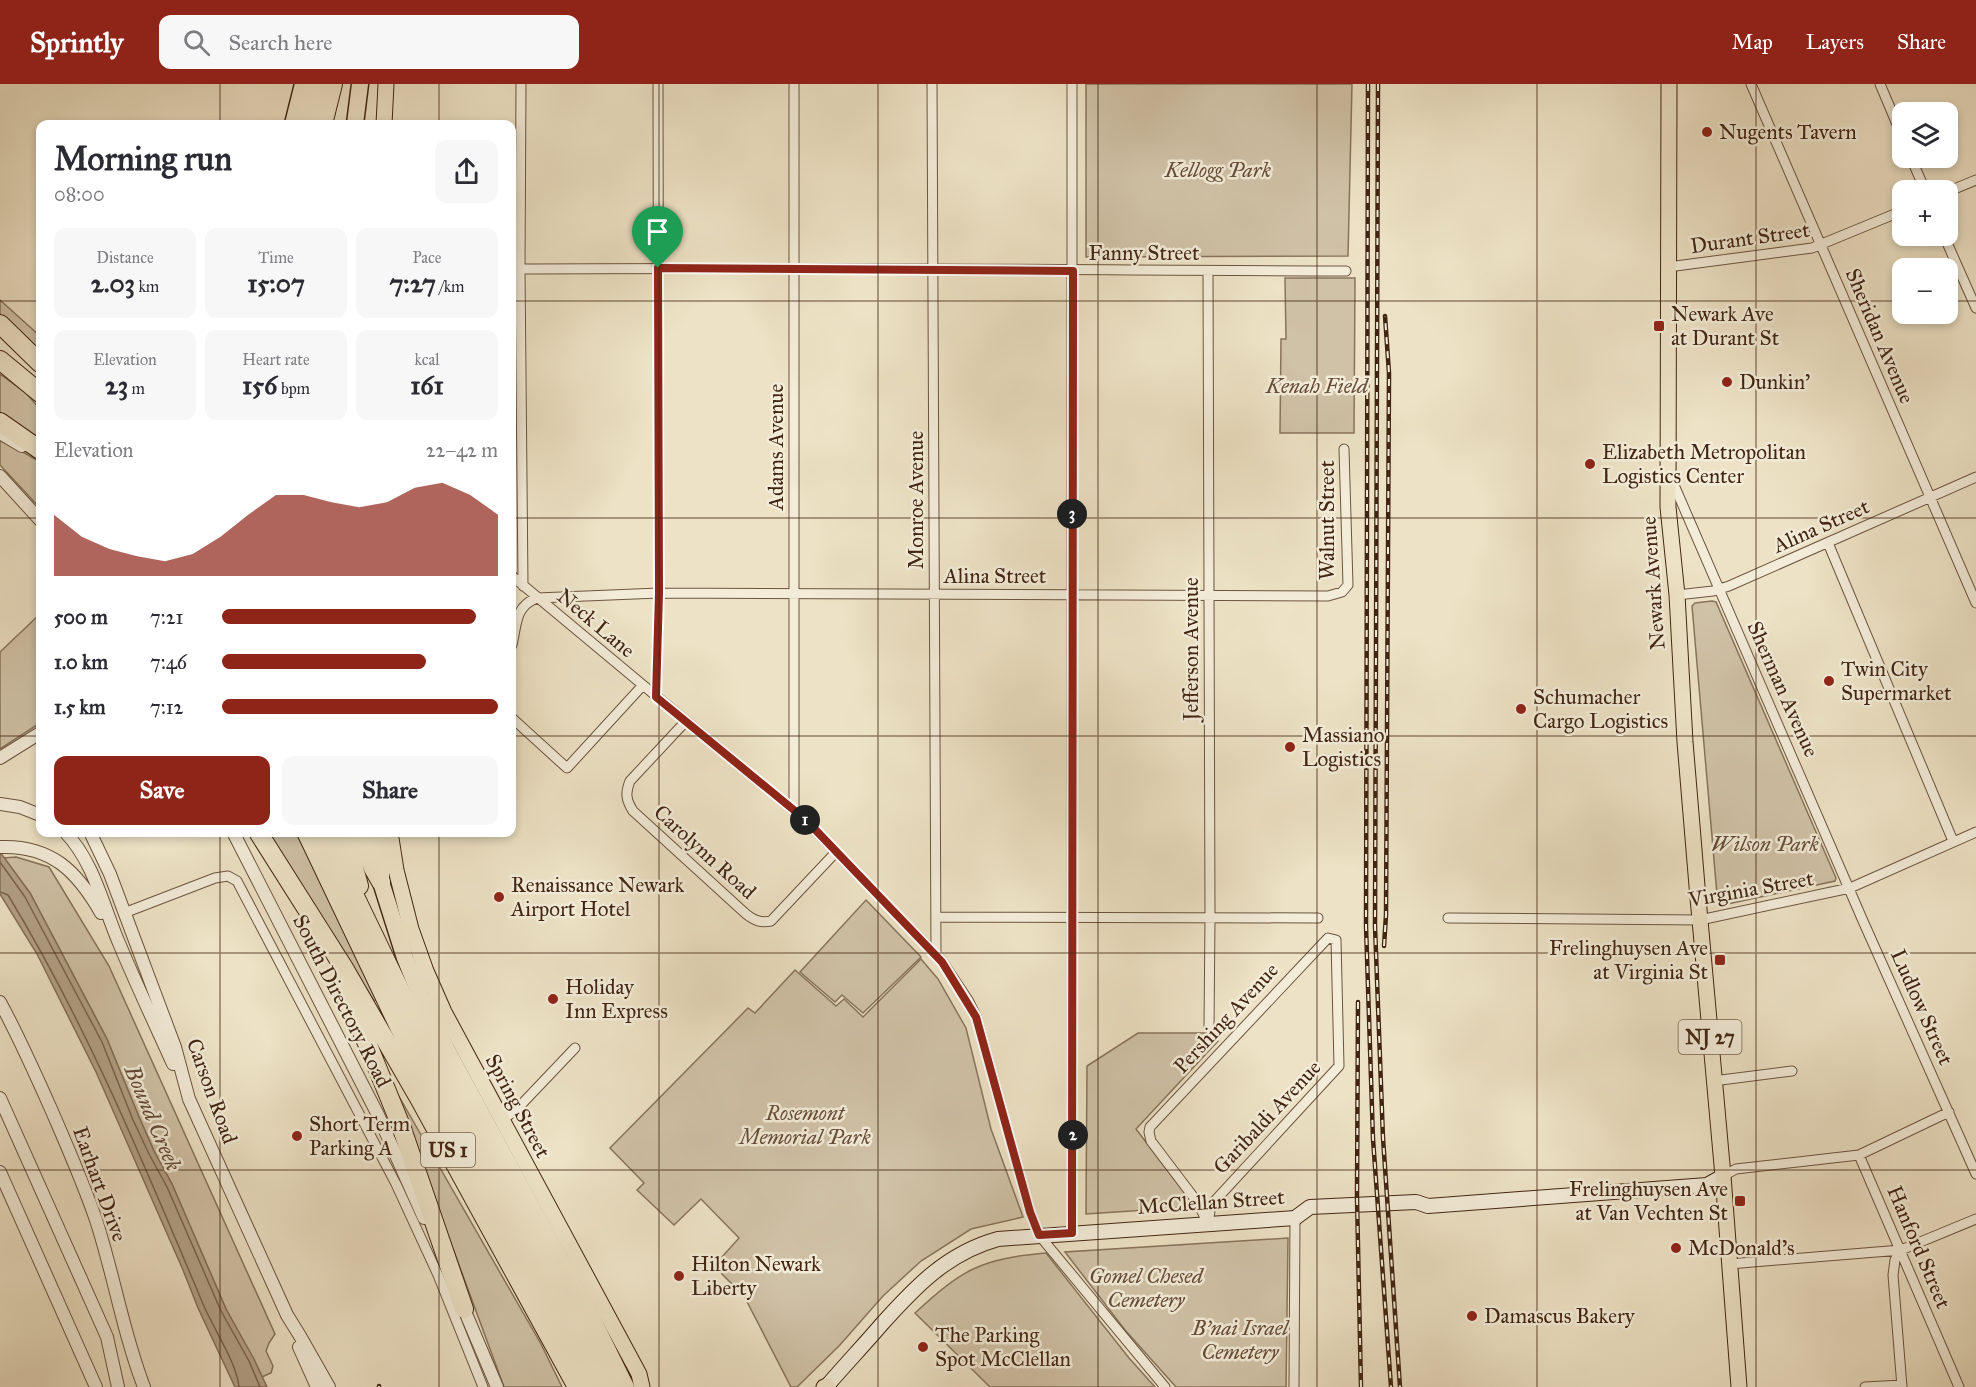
<!DOCTYPE html>
<meta charset="utf-8">
<style>
body{margin:0;font-family:"IM FELL Great Primer",serif;background:#f7f7f7;color:#2b2b33;height:100vh;display:flex;flex-direction:column;font-size:22px;white-space:nowrap}
*{box-sizing:border-box;margin:0}
p{font-size:20px;color:#7c7c81}
.icon{flex:none;width:33px;height:33px;fill:none;stroke:currentColor;stroke-width:2;stroke-linecap:round;stroke-linejoin:round}
.map{position:relative;flex:1;overflow:hidden}
.sheet{position:absolute;left:36px;top:36px;width:480px;height:717px;display:flex;flex-direction:column;background:#fff;border-radius:12px;box-shadow:0 3px 9px #0003}
.sheet>*{flex:none}
.fabs{position:absolute;left:1892px;top:18px;display:grid;gap:12px}
.fabs a{display:grid;place-items:center;width:66px;height:66px;border-radius:12px;background:#fff;box-shadow:0 3px 9px #0003;font-size:30px}
.pin{position:absolute;display:grid;place-items:center;width:51px;height:51px;color:#fff;margin:-62px -26px;border-radius:50% 50% 50% 0;rotate:-45deg;box-shadow:0 0 6px #0007}
.pin .icon{rotate:45deg}
.km{position:absolute;width:30px;height:30px;margin:-15px;border-radius:50%;background:#222;color:#fff;font-size:16px;line-height:30px;text-align:center}
.round{display:grid;place-items:center;flex:none;width:63px;height:63px;border-radius:12px;background:#f7f7f7}
.overview{display:flex;align-items:center;justify-content:space-between;height:102px;padding:0 18px}
h1{font-size:33px;font-weight:700;line-height:45px}
.stats{display:grid;grid-template-columns:repeat(3,1fr);gap:9px;height:102px;padding:6px 18px}
.stats div{display:grid;align-content:center;border-radius:12px;background:#f7f7f7;text-align:center}
.stats b{font-size:26px;font-weight:700}
.stats small{font-size:16px;font-weight:400}
.stats p{font-size:16px}
.chart{height:168px;padding:12px 18px}
.chart p{display:flex;justify-content:space-between}
.chart svg{width:100%;height:108px;margin-top:6px;fill:#8f2418;opacity:.7}
.cta{display:flex;gap:12px;margin-top:auto;padding:12px 18px}
.cta a{flex:1;height:69px;border-radius:12px;background:#8f2418;color:#fff;font-size:24px;font-weight:700;line-height:69px;text-align:center}
.cta a+a{background:#f7f7f7;color:#2b2b33}
ul{padding:0 18px;list-style:none;font-size:20px}
li{display:grid;grid-template-columns:96px 72px 1fr;align-items:center;height:45px}
li i{height:15px;border-radius:8px;background:#8f2418}
header{display:flex;align-items:center;gap:36px;box-sizing:border-box;height:84px;padding:0 30px;background:#8f2418;color:#fff}
header strong{font-size:28px}
nav{display:flex;gap:33px;margin-inline-start:auto;font-size:21px}
.search{width:420px;height:54px;background:#f7f7f7;display:flex;align-items:center;gap:15px;box-sizing:border-box;padding:0 21px;border-radius:12px;color:#7c7c81;font-size:22px}
.map>svg:first-child{display:block}
</style>
<header>
<strong>Sprintly</strong>
<div class="search"><svg class="icon" aria-label="search" viewBox="0 0 24 24"><circle cx="10" cy="10" r="6"/><path d="M15 15l6 6"/></svg>Search here</div>
<nav><a>Map</a><a>Layers</a><a>Share</a></nav>
</header>
<div class="map">
<svg width="1976" height="1303" viewBox="0 0 1976 1303">
<rect width="100%" height="100%" fill="#ede2c5"/>
<filter id="stains"><feTurbulence type="fractalNoise" baseFrequency=".00333" numOctaves="4"/><feColorMatrix values="0 0 0 0 .2 0 0 0 0 .09 0 0 0 0 .02 0 0 0 .5 -.17"/></filter>
<radialGradient id="worn" r=".72"><stop offset=".6" stop-color="#630" stop-opacity="0"/><stop offset="1" stop-color="#630" stop-opacity=".3"/></radialGradient>
<path fill="#d0c2a7" stroke="#88745c" stroke-width="1.5" d="M 1086,0 L 1352,0 L 1348,172 L 1086,173 Z
M 1285,194 L 1355,194 L 1354,349 L 1280,349 L 1281,255 L 1286,255 Z
M 0,216 L 40,252 L 40,270 L 0,233 Z
M 0,290 L 26,309 L 40,325 L 40,360 L 0,331 Z
M 0,355 L 40,378 L 40,424 L 0,381 Z
M 1712,517 L 1716,518 L 1836,794 L 1835,797 L 1718,822 L 1692,522 L 1695,519 Z
M 40,530 L 40,639 L 0,665 L 0,568 Z
M 269,749 L 301,749 L 379,914 L 374,917 Z
M 16,773 L 49,783 L 109,882 L 275,1250 L 269,1259 L 266,1267 L 273,1282 L 271,1289 L 262,1293 L 226,1225 L 172,1100 L 154,1067 L 139,1033 L 107,955 L 30,809 L 4,774 Z
M 866,816 L 921,873 L 863,929 L 842,911 L 835,918 L 800,888 Z
M 921,875 L 938,895 L 966,944 L 991,1045 L 1023,1133 L 971,1145 L 921,1177 L 883,1212 L 839,1262 L 797,1303 L 791,1303 L 744,1212 L 722,1190 L 720,1185 L 721,1174 L 739,1154 L 701,1115 L 674,1141 L 637,1106 L 644,1099 L 610,1064 L 748,924 L 755,929 L 795,886 L 836,922 L 844,915 L 863,933 Z
M 1138,949 L 1210,949 L 1218,957 L 1136,1045 L 1193,1120 L 1192,1123 L 1086,1130 L 1087,982 Z
M 393,1002 L 541,1260 L 562,1303 L 504,1303 Z
M 1288,1154 L 1286,1303 L 1176,1303 L 1125,1246 L 1065,1168 Z
M 1046,1169 L 1129,1274 L 1155,1303 L 990,1303 L 915,1229 C 963,1185 980,1175 1046,1169 Z"/>
<path fill="#b3a288" stroke="#857059" stroke-width="1.5" d="M 0,768 L 30,809 L 107,955 L 139,1033 L 154,1067 L 172,1100 L 226,1225 L 254,1275 L 267,1303 L 235,1303 L 234,1301 L 198,1224 L 183,1186 L 96,988 L 37,870 L 0,810 Z"/>
<g fill="none" stroke-linecap="round" stroke-linejoin="round">
<path stroke="#7a644d" stroke-width="1.5" d="M 0,778 L 25,813 L 102,958 L 133,1036 L 149,1070 L 167,1103 L 221,1227 L 249,1277 L 260,1303
M 0,808 L 8,811 C 87,941 144,1080 203,1220 C 213,1244 237,1279 239,1303"/>
<g stroke="#6c543f" stroke-width="11">
<path id="minor" d="M 521,0 L 520,185 L 523,502
M 794,0 L 794,727
M 932,0 L 936,870
M 1072,0 L 1072,1149
M 1751,0 L 1976,519
M 1880,0 L 1902,52
M 1911,74 L 1925,106
M 1947,108 L 1976,96
M 1944,152 L 1976,224
M 1668,183 L 1812,164 L 1902,127
M 512,185 C 790,183 1068,186 1346,187
M 1208,187 L 1210,834 L 1209,944
M 1671,394 L 1863,837 L 1976,1090
M 1828,459 L 1953,757
M 512,492 L 805,736 L 942,877 L 968,916 L 976,932 L 1030,1128 L 1039,1151 L 1165,1303
M 1677,511 L 1713,507 L 1729,502 L 1976,393
M 512,561 C 517,540 515,522 537,514 L 659,509 L 1328,512 L 1342,508 L 1348,501 L 1344,365
M 656,613 L 659,509 L 658,0
M 512,634 L 567,684 L 643,601
M 686,637 L 630,697 C 625,709 626,716 633,727 L 746,830 C 755,837 761,839 771,837 L 836,768
M 124,829 L 215,794 L 228,792 L 237,797 L 396,1100 L 438,1191 L 483,1303
M 936,833 L 1318,834
M 1448,834 L 1700,836 L 1850,804 L 1976,748
M 1328,854 L 1336,856 L 1339,982 L 1211,1121 L 1208,1140 L 1198,1119 L 1151,1057 L 1149,1048 L 1150,1043 Z
M 1713,997 L 1792,987
M 502,1036 L 517,1025 L 575,964
M 1859,1071 L 1959,1303
M 1723,1092 L 1736,1085 L 1859,1071 L 1949,1028
M 1901,1166 L 1895,1176 L 1893,1191 L 1902,1303
M 1729,1180 L 1901,1166 L 1976,1135
M 1294,1303 L 1295,1134
M 1865,1303 L 1902,1301"/>
</g>
<g stroke="#6c543f" stroke-width="14">
<path id="tertiary" d="M 0,349 L 22,362
M 0,392 L 40,436
M 0,674 L 40,649
M 0,720 L 20,723 L 40,731
M 65,748 C 94,778 103,822 119,859 C 136,900 155,940 173,980
M 90,748 L 110,790 L 175,963 L 189,1015 L 287,1231 L 300,1252 L 329,1303
M 233,748 L 378,1031 L 424,1134
M 0,763 C 51,761 77,787 101,829
M 0,918 C 19,953 35,989 51,1025 C 67,1062 83,1098 96,1136 C 114,1191 123,1249 144,1303
M 0,1014 L 107,1253 L 118,1303
M 0,1088 L 96,1303
M 461,1218 L 497,1303
M 299,1263 L 317,1303"/>
</g>
<g stroke="#412512" stroke-width="16">
<path id="secondary" d="M 826,1303 C 844,1282 863,1262 881,1241 C 915,1203 947,1169 998,1155 L 1295,1134 L 1310,1123 L 1416,1118 L 1428,1122 L 1707,1101 L 1723,1092"/>
</g>
<g stroke="#412512" stroke-width="17">
<path id="primary" d="M 1669,0 L 1668,423 L 1677,511 L 1685,658 L 1698,814 L 1723,1092 L 1739,1303
M 384,40 L 386,0
M 390,748 L 396,786 L 411,845 L 426,887 L 444,928 L 639,1290 L 642,1303
M 824,1303 L 827,1302"/>
</g>
<g stroke="#412512" stroke-width="19">
<path id="trunk" d="M 293,40 L 303,0
M 355,40 L 360,0
M 375,748 L 381,781 L 381,798 L 405,874 L 421,913 L 447,966 L 592,1234 L 626,1303"/>
</g>
<g stroke="#412512" stroke-width="20">
<path id="motorway" d="M 307,40 L 317,0
M 323,40 L 333,0
M 0,240 L 40,279
M 0,276 L 40,309
M 0,338 L 40,366
M 258,748 L 344,884 L 420,1016 L 577,1303
M 306,748 L 399,943 L 594,1303
M 324,748 L 415,937 L 611,1303
M 344,748 L 359,802
M 361,748 L 373,784 L 381,798
M 342,903 L 370,966 L 401,1042 L 464,1225"/>
</g>
<use href="#minor" stroke="#f3ecd9" stroke-width="9"/>
<use href="#tertiary" stroke="#f3ecd9" stroke-width="12"/>
<use href="#secondary" stroke="#f3ecd9" stroke-width="14"/>
<use href="#primary" stroke="#ede2c5" stroke-width="15"/>
<use href="#trunk" stroke="#ede2c5" stroke-width="16"/>
<use href="#motorway" stroke="#ede2c5" stroke-width="18"/>
<g stroke="#412512" stroke-width="4.5">
<path id="rail" d="M 1368,0 L 1366,842 L 1373,1055 L 1391,1303
M 1378,0 L 1375,842 L 1383,1054 L 1400,1303
M 1384,862 L 1386,831 L 1389,289 L 1385,232
M 1358,918 L 1357,1114 L 1361,1303
M 379,1302 L 379,1303"/>
</g>
<use href="#rail" stroke="#f3ecd9" stroke-width="2" stroke-dasharray="7" stroke-linecap="butt"/>
</g>
<g fill="none" stroke-linecap="round" stroke-linejoin="round">
<g stroke="#fff" stroke-width="12">
<path id="route" d="M 658,184 L 1073,187 L 1072,1149 L 1039,1151 L 1030,1128 L 976,933 L 942,878 L 806,736 L 656,613 L 659,509 Z"/>
</g>
<use href="#route" stroke="#8f2418" stroke-width="8"/>
</g>
<path fill="none" stroke="#412512" stroke-width="1.5" stroke-opacity="0.55" d="M 220,0 L 220,40M 439,0 L 439,40M 659,0 L 659,1303M 878,0 L 878,1303M 1098,0 L 1098,1303M 1317,0 L 1317,1303M 1537,0 L 1537,1303M 1756,0 L 1756,1303M 0,217 L 40,217M 512,217 L 1902,217M 1947,217 L 1976,217M 0,434 L 40,434M 512,434 L 1976,434M 0,652 L 40,652M 512,652 L 1976,652M 220,748 L 220,1303M 439,748 L 439,1303M 0,869 L 1976,869M 0,1086 L 1976,1086"/>
<g fill="#8f2418" stroke="#f3ecd9" stroke-width="2">
<circle cx="1707" cy="48" r="6"/>
<rect x="1653" y="236" width="12" height="12" rx="3"/>
<circle cx="1727" cy="298" r="6"/>
<circle cx="1590" cy="380" r="6"/>
<circle cx="1829" cy="597" r="6"/>
<circle cx="1521" cy="625" r="6"/>
<circle cx="1290" cy="663" r="6"/>
<circle cx="499" cy="813" r="6"/>
<rect x="1714" y="870" width="12" height="12" rx="3"/>
<circle cx="553" cy="915" r="6"/>
<circle cx="297" cy="1052" r="6"/>
<rect x="1734" y="1111" width="12" height="12" rx="3"/>
<circle cx="1676" cy="1164" r="6"/>
<circle cx="679" cy="1192" r="6"/>
<circle cx="1472" cy="1232" r="6"/>
<circle cx="923" cy="1263" r="6"/>
</g>
<g text-anchor="middle" dominant-baseline="central" stroke-width="5" stroke-linejoin="round" paint-order="stroke">
<g fill="#f3ecd9" stroke="#76614e" stroke-width="1.5">
<rect x="1678.5" y="936" width="63" height="34" rx="4.5"/>
<rect x="421" y="1049" width="54" height="34" rx="4.5"/>
</g>
<g font-size="20" font-weight="bold" fill="#412512">
<text x="1710" y="953">NJ 27</text>
<text x="448" y="1066">US 1</text>
</g>
<g font-size="21" fill="#412512" stroke="#f3ecd9" text-anchor="start">
<text x="1719" y="48">Nugents Tavern</text>
<text x="1671" y="230">Newark Ave<tspan x="1671" dy="24">at Durant St</tspan></text>
<text x="1739" y="298">Dunkin'</text>
<text x="1602" y="368">Elizabeth Metropolitan<tspan x="1602" dy="24">Logistics Center</tspan></text>
<text x="1841" y="585">Twin City<tspan x="1841" dy="24">Supermarket</tspan></text>
<text x="1533" y="613">Schumacher<tspan x="1533" dy="24">Cargo Logistics</tspan></text>
<text x="1302" y="651">Massiano<tspan x="1302" dy="24">Logistics</tspan></text>
<text x="511" y="801">Renaissance Newark<tspan x="511" dy="24">Airport Hotel</tspan></text>
<text x="1708" y="864" text-anchor="end">Frelinghuysen Ave<tspan x="1708" dy="24">at Virginia St</tspan></text>
<text x="565" y="903">Holiday<tspan x="565" dy="24">Inn Express</tspan></text>
<text x="309" y="1040">Short Term<tspan x="309" dy="24">Parking A</tspan></text>
<text x="1728" y="1105" text-anchor="end">Frelinghuysen Ave<tspan x="1728" dy="24">at Van Vechten St</tspan></text>
<text x="1688" y="1164">McDonald's</text>
<text x="691" y="1180">Hilton Newark<tspan x="691" dy="24">Liberty</tspan></text>
<text x="1484" y="1232">Damascus Bakery</text>
<text x="935" y="1251">The Parking<tspan x="935" dy="24">Spot McClellan</tspan></text>
</g>
<g font-size="21" font-style="italic" fill="#654c37" stroke="#f3ecd9">
<text x="1218" y="86">Kellogg Park</text>
<text x="1317" y="302">Kenah Field</text>
<text x="1765" y="760">Wilson Park</text>
<text x="805" y="1029">Rosemont<tspan x="805" dy="24">Memorial Park</tspan></text>
<text x="1146" y="1192">Gomel Chesed<tspan x="1146" dy="24">Cemetery</tspan></text>
<text x="1240" y="1244">B'nai Israel<tspan x="1240" dy="24">Cemetery</tspan></text>
</g>
<g font-size="21" fill="#412512" stroke="#f3ecd9">
<text transform="translate(1750 154) rotate(-8)">Durant Street</text>
<text x="1144" y="169">Fanny Street</text>
<text transform="translate(1880 252) rotate(67)">Sheridan Avenue</text>
<text transform="translate(776 363) rotate(-90)">Adams Avenue</text>
<text transform="translate(916 416) rotate(-90)">Monroe Avenue</text>
<text transform="translate(1327 436) rotate(-90)">Walnut Street</text>
<text transform="translate(1821 442) rotate(-24)">Alina Street</text>
<text x="995" y="492">Alina Street</text>
<text transform="translate(1653 499) rotate(-94)">Newark Avenue</text>
<text transform="translate(596 539) rotate(40)">Neck Lane</text>
<text transform="translate(1191 565) rotate(-90)">Jefferson Avenue</text>
<text transform="translate(1783 605) rotate(66)">Sherman Avenue</text>
<text transform="translate(705 768) rotate(42)">Carolynn Road</text>
<text transform="translate(1751 805) rotate(-10)">Virginia Street</text>
<text transform="translate(342 917) rotate(63)">South Directory Road</text>
<text transform="translate(1922 923) rotate(66)">Ludlow Street</text>
<text transform="translate(1226 934) rotate(-47)">Pershing Avenue</text>
<text transform="translate(212 1007) rotate(70)">Carson Road</text>
<text transform="translate(518 1022) rotate(62)">Spring Street</text>
<text transform="translate(1267 1033) rotate(-47)">Garibaldi Avenue</text>
<text transform="translate(100 1100) rotate(70)">Earhart Drive</text>
<text transform="translate(1211 1118) rotate(-4)">McClellan Street</text>
<text transform="translate(1919 1163) rotate(67)">Hanford Street</text>
</g>
<g font-size="22" font-style="italic" fill="#634a35" stroke="#f3ecd9">
<text transform="translate(153 1034) rotate(67)">Bound Creek</text>
</g>
</g>
<rect width="100%" height="100%" filter="url(#stains)"/>
<rect width="100%" height="100%" fill="url(#worn)"/>
</svg>
<div class="fabs">
<a><svg class="icon" aria-label="layers" viewBox="0 0 24 24"><path d="M12 4l9 5-9 5-9-5zM3 14l9 5 9-5"/></svg></a>
<a>+</a>
<a>−</a>
</div>
<div class="pin" style="left:658px;top:184px;background:#1e9e55"><svg class="icon" aria-label="arrive" viewBox="0 0 24 24"><path d="M6 21V4h12l-3 4 3 4H6"/></svg></div>
<b class="km" style="left:805px;top:736px">1</b>
<b class="km" style="left:1073px;top:1051px">2</b>
<b class="km" style="left:1072px;top:430px">3</b>
<section class="sheet">
<div class="overview"><div><h1>Morning run</h1><p>08:00</p></div><a class="round"><svg class="icon" aria-label="share" viewBox="0 0 24 24"><path d="M12 15V3M7 8l5-5 5 5M5 13v7h14v-7"/></svg></a></div>
<div class="stats">
<div><p>Distance</p><b>2.03<small> km</small></b></div>
<div><p>Time</p><b>15:07</b></div>
<div><p>Pace</p><b>7:27<small> /km</small></b></div>
</div>
<div class="stats">
<div><p>Elevation</p><b>23<small> m</small></b></div>
<div><p>Heart rate</p><b>156<small> bpm</small></b></div>
<div><p>kcal</p><b>161</b></div>
</div>
<div class="chart"><p><span>Elevation</span>22–42 m</p>
<svg viewBox="0 0 160 44" preserveAspectRatio="none"><path d="M0 44V19L10 28L20 33L30 36L40 38L50 35L60 28L70 19L80 11L90 11L100 14L110 16L120 14L130 8L140 6L150 11L160 19V44z"/></svg>
</div>
<ul>
<li><b>500 m</b>7:21<i style="width:92%"></i></li>
<li><b>1.0 km</b>7:46<i style="width:74%"></i></li>
<li><b>1.5 km</b>7:12<i style="width:100%"></i></li>
</ul>
<div class="cta"><a>Save</a><a>Share</a></div>
</section>
</div>
